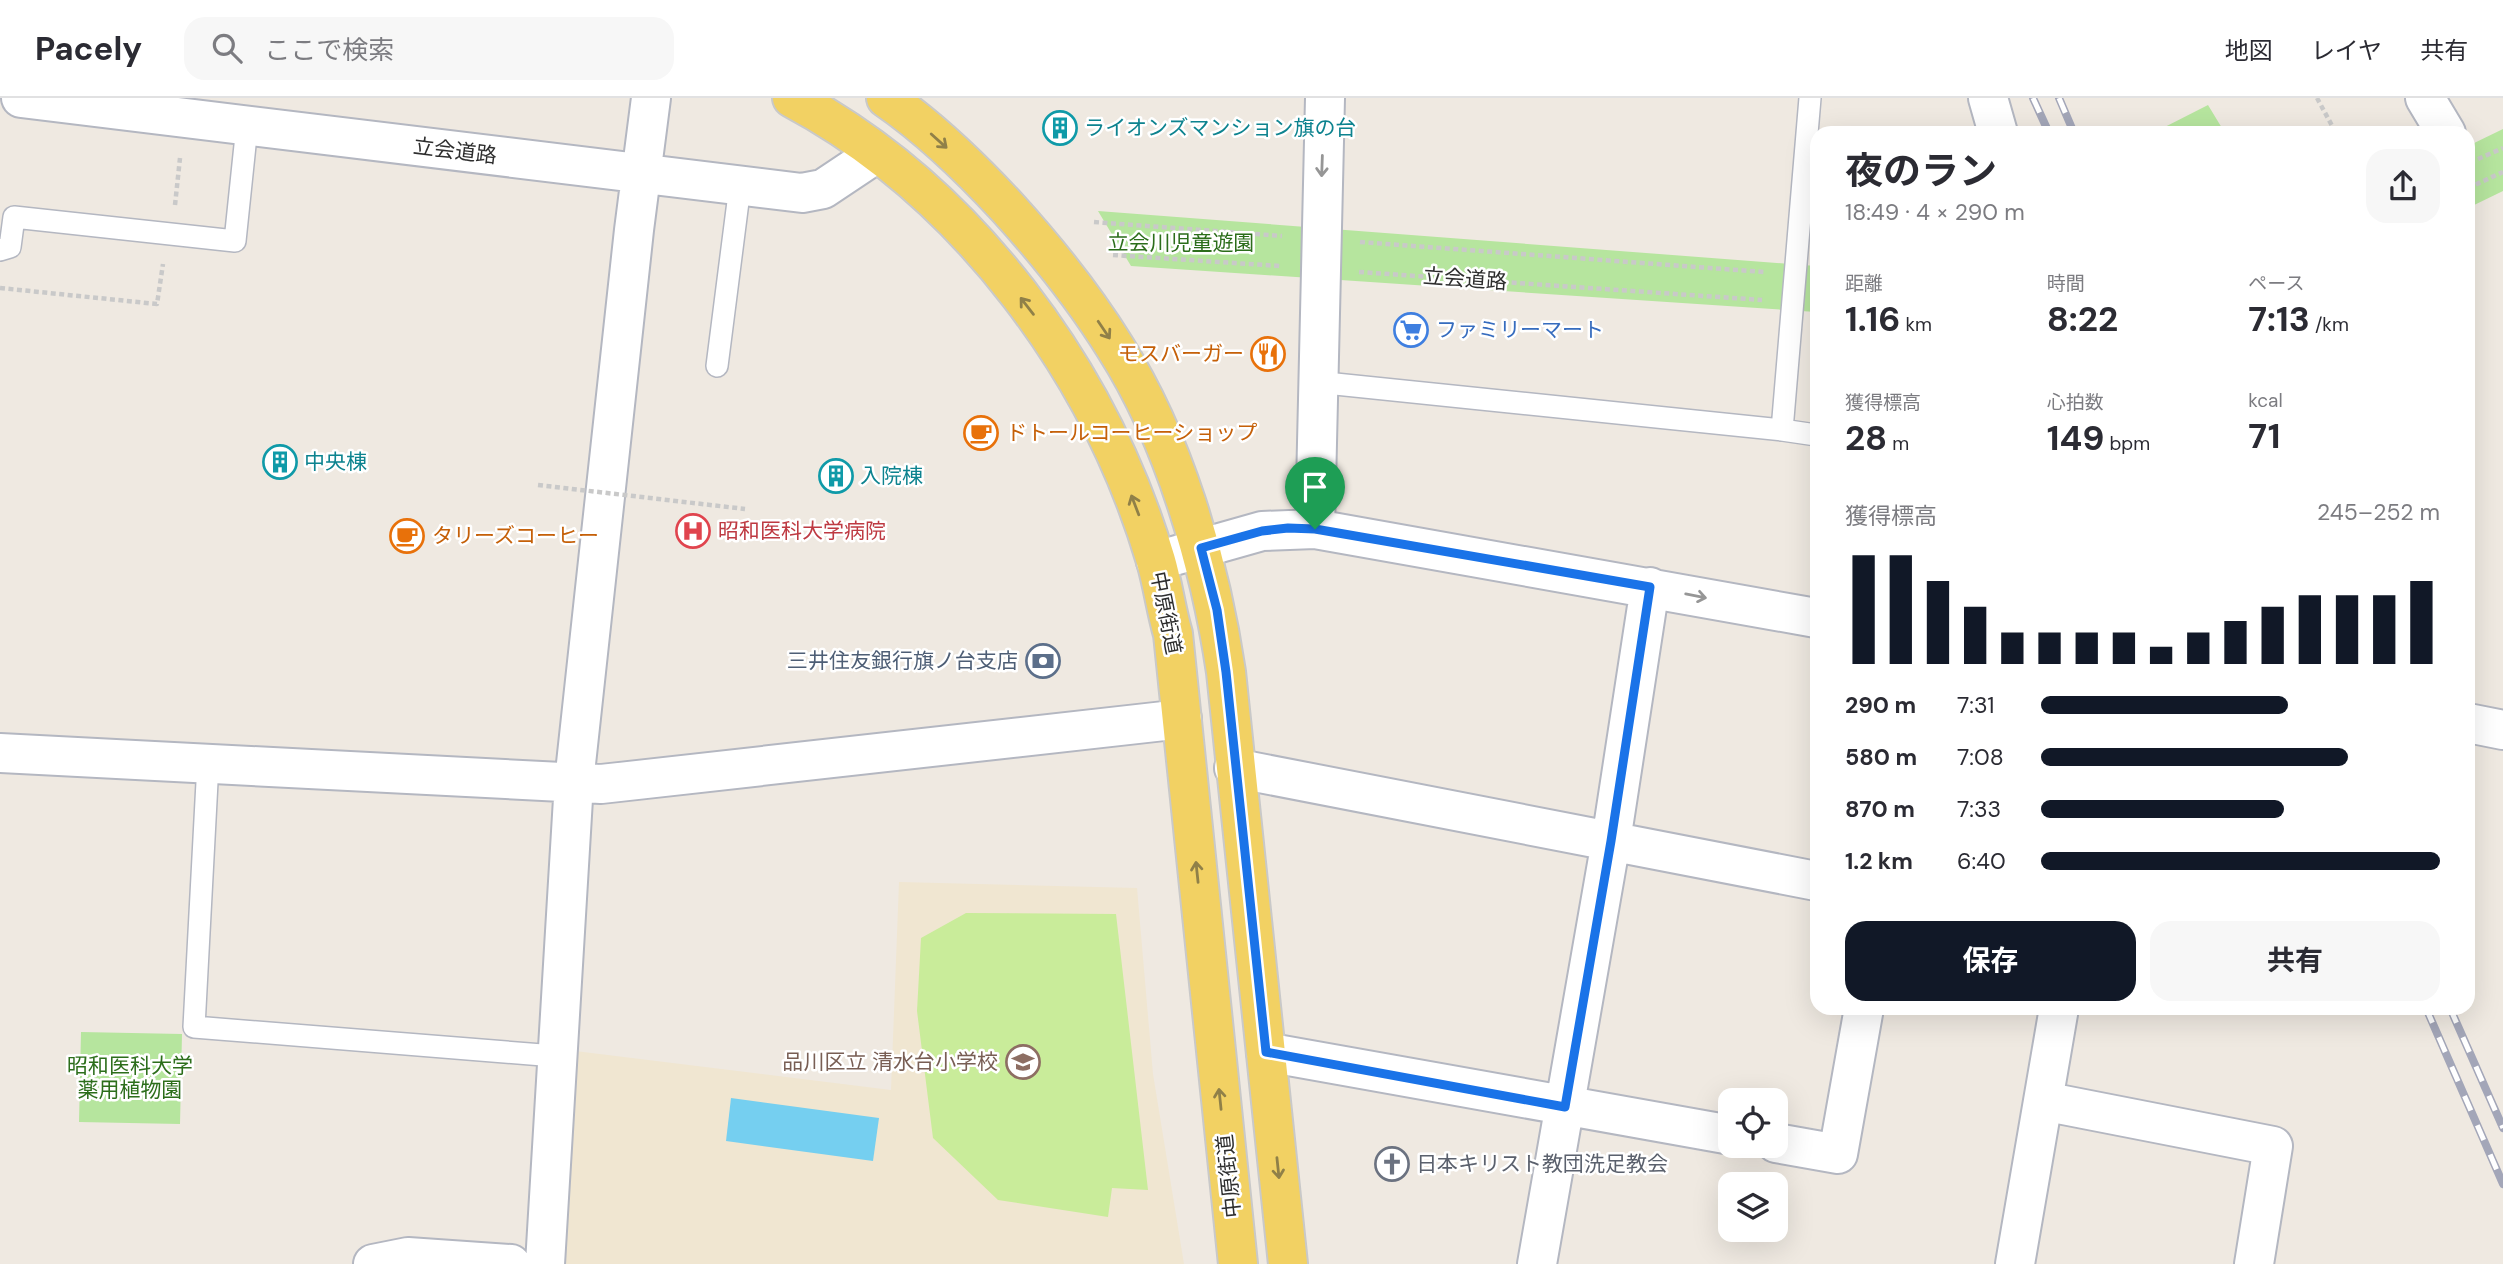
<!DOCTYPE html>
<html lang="ja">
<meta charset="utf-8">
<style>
body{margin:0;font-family:"DM Sans","Noto Sans JP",sans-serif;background:#f7f7f7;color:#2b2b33;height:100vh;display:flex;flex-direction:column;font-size:26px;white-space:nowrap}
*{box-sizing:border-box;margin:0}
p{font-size:23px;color:#7c7c81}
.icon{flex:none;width:38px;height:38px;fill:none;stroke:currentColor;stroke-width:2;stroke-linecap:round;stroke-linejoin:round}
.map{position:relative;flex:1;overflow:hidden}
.drawer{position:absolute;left:1810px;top:28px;width:665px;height:889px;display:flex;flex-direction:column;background:#fff;border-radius:21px;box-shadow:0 7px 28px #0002}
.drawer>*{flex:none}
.controls{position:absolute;left:1718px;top:990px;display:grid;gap:14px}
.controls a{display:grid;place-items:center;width:70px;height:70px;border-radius:14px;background:#fff;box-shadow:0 7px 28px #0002;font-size:35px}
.pin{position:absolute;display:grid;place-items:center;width:60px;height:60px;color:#fff;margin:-72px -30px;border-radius:50% 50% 50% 0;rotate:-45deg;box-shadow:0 0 7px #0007}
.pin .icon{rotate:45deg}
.round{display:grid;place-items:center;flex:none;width:74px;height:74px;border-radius:21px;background:#f7f7f7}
.overview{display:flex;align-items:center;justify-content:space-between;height:119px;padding:0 35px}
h1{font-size:38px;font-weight:700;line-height:52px}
.metrics{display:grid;grid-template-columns:repeat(3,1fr);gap:10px;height:119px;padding:7px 35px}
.metrics div{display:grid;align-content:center}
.metrics b{font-size:35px;font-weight:700}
.metrics small{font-size:19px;font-weight:400}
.metrics p{font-size:19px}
.chart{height:196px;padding:14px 35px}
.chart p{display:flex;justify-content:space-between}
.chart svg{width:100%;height:126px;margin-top:7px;stroke:#111827;stroke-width:6}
.button{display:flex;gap:14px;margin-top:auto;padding:14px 35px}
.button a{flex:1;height:80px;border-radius:21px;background:#111827;color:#fff;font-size:28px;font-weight:700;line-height:80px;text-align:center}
.button a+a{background:#f7f7f7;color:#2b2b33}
ul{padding:0 35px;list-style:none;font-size:23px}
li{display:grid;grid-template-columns:112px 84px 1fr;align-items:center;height:52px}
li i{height:18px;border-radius:9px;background:#111827}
header{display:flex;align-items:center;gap:42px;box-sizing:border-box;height:98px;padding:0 35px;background:#fff;border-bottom:2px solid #e1e1e2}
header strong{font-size:33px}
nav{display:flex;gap:38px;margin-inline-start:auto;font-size:24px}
.search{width:490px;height:63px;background:#f7f7f7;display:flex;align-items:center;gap:18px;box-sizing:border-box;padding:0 24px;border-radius:21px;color:#7c7c81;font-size:26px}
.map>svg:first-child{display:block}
</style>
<header>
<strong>Pacely</strong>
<div class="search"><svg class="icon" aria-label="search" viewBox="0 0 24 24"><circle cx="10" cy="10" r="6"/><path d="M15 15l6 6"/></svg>ここで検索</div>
<nav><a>地図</a><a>レイヤ</a><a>共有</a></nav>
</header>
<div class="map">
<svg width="2503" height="1166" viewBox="0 0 2503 1166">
<rect width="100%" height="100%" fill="#efe9e1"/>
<path fill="#f0e6d1" d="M 899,784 L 1137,790 L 1153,976 L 1184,1166 L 567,1166 L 559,1160 L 567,952 L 891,992 Z"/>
<path fill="#b6e59e" d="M 2208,7 L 2225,35 L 2153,35 Z
M 2503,31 L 2503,93 L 2468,110 L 2468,48 Z
M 1098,113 L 1816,168 L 1816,214 L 1131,168 Z
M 81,934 L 182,936 L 180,1026 L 79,1024 Z"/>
<path fill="#c9ec9a" d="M 966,815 L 1116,816 L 1148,1092 L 1112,1090 L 1108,1119 L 998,1102 L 933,1040 L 917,913 L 921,840 Z"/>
<path fill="#75cff0" d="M 731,1000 L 879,1020 L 873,1063 L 726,1043 Z"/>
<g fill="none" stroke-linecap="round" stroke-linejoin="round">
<g stroke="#b4b7c1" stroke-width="24">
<path id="lane" d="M 1810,0 L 1782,332 L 1816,337
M 0,152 L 10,149 L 14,119 L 235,143 L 247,28
M 717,268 L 740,88
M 1316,284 L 1782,332
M 208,665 L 194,929 L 555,958"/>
</g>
<g stroke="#b4b7c1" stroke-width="42">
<path id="street" d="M 21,0 L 802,95 L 823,91 L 877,55
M 1988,0 L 1998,35
M 2425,0 L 2446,35
M 1315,431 L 1325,0
M 1156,463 L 1262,433 L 1315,431 L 1816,520
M 2468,625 L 2503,632
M 0,655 L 601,686 L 1182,621
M 1234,670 L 1816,783
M 1266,954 L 1731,1037
M 2043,1003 L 2273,1048 L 2254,1166
M 1776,1045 L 1838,1056 L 1864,910
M 373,1166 L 408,1159 L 511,1166
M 545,1166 L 574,684 L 634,132 L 651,0
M 1537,1166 L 1611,743 L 1650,489
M 2015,1166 L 2059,910"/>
</g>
<g stroke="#c9c9c9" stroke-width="42">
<path id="primary" d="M 792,0 C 968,94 1100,274 1156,463 C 1163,487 1166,512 1173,536 L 1238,1166
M 886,0 C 931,31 971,70 1008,110 C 1047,153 1084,199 1115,249 C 1174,341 1210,466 1226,574 L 1288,1166"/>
</g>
<path stroke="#c9c9c9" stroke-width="4.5" stroke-dasharray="5 3.5" stroke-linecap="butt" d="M 2317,0 L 2336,35
M 2478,61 L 2503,50
M 2468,90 L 2503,74
M 175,107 L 180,60
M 1094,124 L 1282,138
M 1360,144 L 1764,174
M 1113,157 L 1280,168
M 1359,174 L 1762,202
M 0,190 L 157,206 L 163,166"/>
<use href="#lane" stroke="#fff" stroke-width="21"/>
<use href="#street" stroke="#fff" stroke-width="38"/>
<use href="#primary" stroke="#f2d163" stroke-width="38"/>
<g stroke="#a3a6b8" stroke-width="8">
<path id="rail" d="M 2033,0 L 2049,35
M 2059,0 L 2074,35
M 2426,910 L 2503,1086
M 2450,910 L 2503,1030"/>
</g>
<use href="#rail" stroke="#fff" stroke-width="5" stroke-dasharray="16" stroke-linecap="butt"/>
<path stroke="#c9c9c9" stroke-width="4.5" stroke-dasharray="5 3.5" stroke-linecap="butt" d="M 538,387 L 745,411"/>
</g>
<defs><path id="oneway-shaft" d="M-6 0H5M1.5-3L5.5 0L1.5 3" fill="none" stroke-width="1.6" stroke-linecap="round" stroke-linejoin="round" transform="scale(1.75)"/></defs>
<g stroke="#908048">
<use href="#oneway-shaft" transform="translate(939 43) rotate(42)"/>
<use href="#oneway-shaft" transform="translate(1027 208) rotate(-128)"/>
<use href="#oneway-shaft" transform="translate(1104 232) rotate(56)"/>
<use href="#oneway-shaft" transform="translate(1135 407) rotate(-111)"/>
<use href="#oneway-shaft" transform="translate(1197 774) rotate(-96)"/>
<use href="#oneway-shaft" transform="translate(1220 1001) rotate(-96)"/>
<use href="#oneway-shaft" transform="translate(1278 1070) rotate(84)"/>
</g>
<g stroke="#969696">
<use href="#oneway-shaft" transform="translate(1322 68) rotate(92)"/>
<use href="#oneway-shaft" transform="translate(1696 498) rotate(11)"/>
</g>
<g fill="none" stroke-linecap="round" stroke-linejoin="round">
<g stroke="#fff" stroke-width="14">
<path id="route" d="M 1288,430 L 1315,431 L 1650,489 L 1611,743 L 1565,1009 L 1266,954 L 1226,574 L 1217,512 L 1201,450 L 1262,433 Z"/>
</g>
<use href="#route" stroke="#1a73e8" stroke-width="9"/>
</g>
<defs>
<g id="building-ring" transform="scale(1.75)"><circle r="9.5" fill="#fff" stroke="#0f9aa8" stroke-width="1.5"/><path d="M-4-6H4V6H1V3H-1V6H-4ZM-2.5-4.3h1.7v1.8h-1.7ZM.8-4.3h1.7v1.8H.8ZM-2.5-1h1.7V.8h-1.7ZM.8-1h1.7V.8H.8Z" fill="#0f9aa8"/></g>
<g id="supermarket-ring" transform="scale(1.75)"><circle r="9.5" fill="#fff" stroke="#3f7fe0" stroke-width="1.5"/><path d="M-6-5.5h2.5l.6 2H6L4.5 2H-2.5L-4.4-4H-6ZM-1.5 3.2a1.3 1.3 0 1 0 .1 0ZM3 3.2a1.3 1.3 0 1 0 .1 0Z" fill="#3f7fe0"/></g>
<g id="restaurant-ring" transform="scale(1.75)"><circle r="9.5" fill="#fff" stroke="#e8710a" stroke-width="1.5"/><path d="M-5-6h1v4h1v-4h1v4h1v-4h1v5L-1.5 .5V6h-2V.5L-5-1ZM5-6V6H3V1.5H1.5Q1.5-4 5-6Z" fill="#e8710a"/></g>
<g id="cafe-ring" transform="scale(1.75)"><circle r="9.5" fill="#fff" stroke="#e8710a" stroke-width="1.5"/><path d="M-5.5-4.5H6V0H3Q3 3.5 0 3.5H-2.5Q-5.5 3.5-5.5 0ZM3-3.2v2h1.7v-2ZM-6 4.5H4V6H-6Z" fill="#e8710a"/></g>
<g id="hospital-ring" transform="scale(1.75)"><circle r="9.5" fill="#fff" stroke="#e0444e" stroke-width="1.5"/><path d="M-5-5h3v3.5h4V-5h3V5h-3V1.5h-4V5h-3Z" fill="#e0444e"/></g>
<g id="bank-ring" transform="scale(1.75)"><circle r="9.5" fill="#fff" stroke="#5c6f8a" stroke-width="1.5"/><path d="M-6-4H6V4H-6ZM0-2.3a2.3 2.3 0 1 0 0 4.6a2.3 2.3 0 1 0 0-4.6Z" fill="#5c6f8a"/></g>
<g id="school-ring" transform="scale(1.75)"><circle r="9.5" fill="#fff" stroke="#8d6e63" stroke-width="1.5"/><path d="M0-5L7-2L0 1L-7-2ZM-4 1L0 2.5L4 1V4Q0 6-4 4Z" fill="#8d6e63"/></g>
<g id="church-ring" transform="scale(1.75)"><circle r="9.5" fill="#fff" stroke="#6b7280" stroke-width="1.5"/><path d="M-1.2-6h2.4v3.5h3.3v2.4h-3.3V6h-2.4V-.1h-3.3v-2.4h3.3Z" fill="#6b7280"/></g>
</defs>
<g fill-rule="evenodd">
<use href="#building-ring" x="1060" y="30"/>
<use href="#supermarket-ring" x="1411" y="232"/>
<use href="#restaurant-ring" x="1268" y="256"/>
<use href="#cafe-ring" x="981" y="335"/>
<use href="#building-ring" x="280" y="364"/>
<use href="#building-ring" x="836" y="378"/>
<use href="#hospital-ring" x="693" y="433"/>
<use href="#cafe-ring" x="407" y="438"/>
<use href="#bank-ring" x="1043" y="563"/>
<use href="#school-ring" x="1023" y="964"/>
<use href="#church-ring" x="1392" y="1066"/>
</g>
<g text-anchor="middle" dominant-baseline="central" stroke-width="5" stroke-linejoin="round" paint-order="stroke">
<g font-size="21" fill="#0d838f" stroke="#fff" text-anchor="start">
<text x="1084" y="30">ライオンズマンション旗の台</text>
<text x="304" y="364">中央棟</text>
<text x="860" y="378">入院棟</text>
</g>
<g font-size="21" fill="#2e2e2e" stroke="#fff">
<text transform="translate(455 53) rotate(7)">立会道路</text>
<text transform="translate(1465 181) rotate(4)">立会道路</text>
<text transform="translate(1166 515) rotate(79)">中原街道</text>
<text transform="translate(1229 1078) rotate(-96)">中原街道</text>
</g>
<g font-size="21" fill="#2c6e1b" stroke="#fff">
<text x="1181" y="145">立会川児童遊園</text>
<text x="130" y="968">昭和医科大学<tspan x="130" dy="24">薬用植物園</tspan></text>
</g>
<g font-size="21" fill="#366cbe" stroke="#fff" text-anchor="start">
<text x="1436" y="232">ファミリーマート</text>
</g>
<g font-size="21" fill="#c56008" stroke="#fff" text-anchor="start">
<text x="1244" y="256" text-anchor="end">モスバーガー</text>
<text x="1006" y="335">ドトールコーヒーショップ</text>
<text x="432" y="438">タリーズコーヒー</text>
</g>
<g font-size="21" fill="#be3a42" stroke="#fff" text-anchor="start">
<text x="718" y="433">昭和医科大学病院</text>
</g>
<g font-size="21" fill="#4e5e75" stroke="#fff" text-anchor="end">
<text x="1018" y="563">三井住友銀行旗ノ台支店</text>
</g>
<g font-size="21" fill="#785e54" stroke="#fff" text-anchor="end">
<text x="998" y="964">品川区立 清水台小学校</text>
</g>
<g font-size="21" fill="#5b616d" stroke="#fff" text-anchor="start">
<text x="1416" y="1066">日本キリスト教団洗足教会</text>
</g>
</g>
</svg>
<div class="controls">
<a><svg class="icon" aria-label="locate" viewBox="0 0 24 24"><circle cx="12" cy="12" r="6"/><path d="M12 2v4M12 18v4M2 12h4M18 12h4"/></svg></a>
<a><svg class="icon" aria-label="layers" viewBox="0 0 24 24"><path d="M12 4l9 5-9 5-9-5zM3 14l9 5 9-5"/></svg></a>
</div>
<div class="pin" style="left:1315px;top:431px;background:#1e9e55"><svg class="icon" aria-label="arrive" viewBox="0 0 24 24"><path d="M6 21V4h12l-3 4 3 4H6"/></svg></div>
<section class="drawer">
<div class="overview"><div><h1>夜のラン</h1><p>18:49 · 4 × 290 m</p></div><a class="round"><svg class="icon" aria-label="share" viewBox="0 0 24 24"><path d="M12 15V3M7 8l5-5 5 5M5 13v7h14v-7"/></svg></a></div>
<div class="metrics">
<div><p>距離</p><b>1.16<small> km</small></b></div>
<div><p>時間</p><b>8:22</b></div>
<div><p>ペース</p><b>7:13<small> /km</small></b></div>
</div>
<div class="metrics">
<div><p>獲得標高</p><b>28<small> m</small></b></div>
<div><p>心拍数</p><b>149<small> bpm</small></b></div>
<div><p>kcal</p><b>71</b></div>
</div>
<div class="chart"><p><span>獲得標高</span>245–252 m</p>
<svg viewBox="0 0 160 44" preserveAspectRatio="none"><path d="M5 44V6M15 44V6M25 44V15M35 44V24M45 44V33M55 44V33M65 44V33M75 44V33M85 44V38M95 44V33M105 44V29M115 44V24M125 44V20M135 44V20M145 44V20M155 44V15"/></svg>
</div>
<ul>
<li><b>290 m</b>7:31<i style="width:62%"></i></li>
<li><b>580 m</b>7:08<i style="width:77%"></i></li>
<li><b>870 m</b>7:33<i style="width:61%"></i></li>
<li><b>1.2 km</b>6:40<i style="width:100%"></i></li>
</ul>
<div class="button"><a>保存</a><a>共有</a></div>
</section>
</div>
